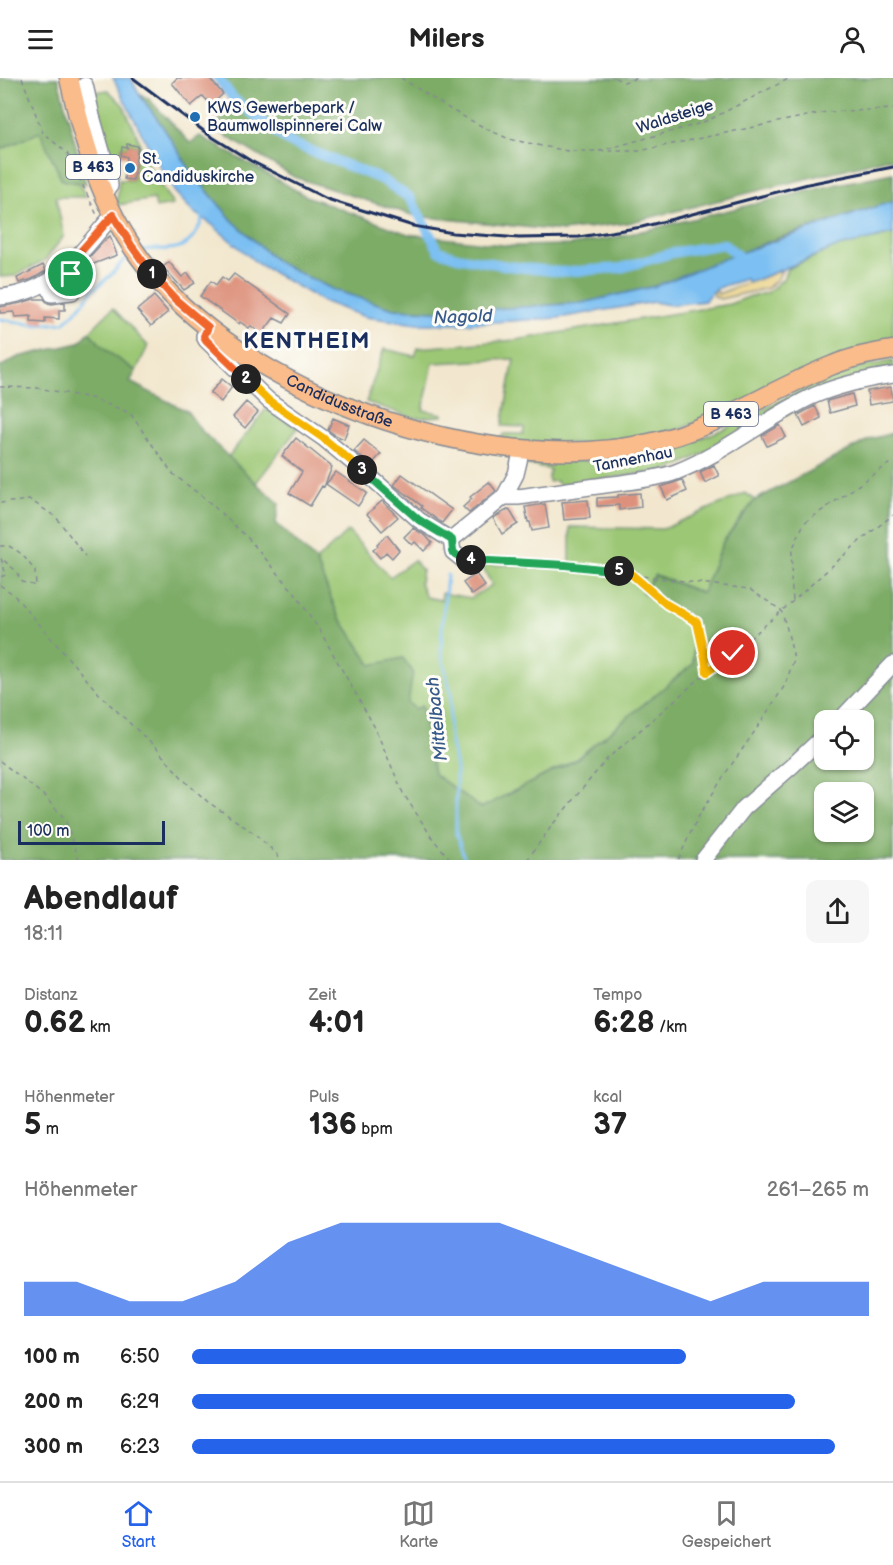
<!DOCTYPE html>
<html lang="de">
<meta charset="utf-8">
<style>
body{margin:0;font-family:"Balsamiq Sans",sans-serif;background:#f6f6f6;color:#222;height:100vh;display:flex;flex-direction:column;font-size:22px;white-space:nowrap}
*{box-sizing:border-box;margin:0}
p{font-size:20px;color:#767676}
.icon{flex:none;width:33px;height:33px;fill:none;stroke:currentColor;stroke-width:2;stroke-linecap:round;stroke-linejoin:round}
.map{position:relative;height:782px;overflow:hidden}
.side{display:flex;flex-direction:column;background:#fff;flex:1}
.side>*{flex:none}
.fabs{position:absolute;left:814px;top:632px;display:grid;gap:12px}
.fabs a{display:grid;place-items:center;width:60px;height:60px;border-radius:12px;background:#fff;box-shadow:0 2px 4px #0004;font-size:30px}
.scale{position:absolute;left:18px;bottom:15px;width:147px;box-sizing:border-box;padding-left:6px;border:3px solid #1b2f5e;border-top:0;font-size:16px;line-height:21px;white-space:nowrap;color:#1b2f5e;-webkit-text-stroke:4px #fdfcf7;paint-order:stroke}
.pin{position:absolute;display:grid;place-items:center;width:51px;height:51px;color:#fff;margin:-26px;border:3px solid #fff;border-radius:50%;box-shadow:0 2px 6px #0007}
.km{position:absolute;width:30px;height:30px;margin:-15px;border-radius:50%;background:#222;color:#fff;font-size:16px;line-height:30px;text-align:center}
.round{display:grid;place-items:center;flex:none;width:63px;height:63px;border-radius:12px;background:#f6f6f6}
.summary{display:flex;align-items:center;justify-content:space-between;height:102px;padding:0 24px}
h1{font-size:33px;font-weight:800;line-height:45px}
.metrics{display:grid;grid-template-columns:repeat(3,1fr);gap:9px;height:102px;padding:6px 24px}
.metrics div{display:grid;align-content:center}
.metrics b{font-size:30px;font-weight:800}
.metrics small{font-size:16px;font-weight:400}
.metrics p{font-size:16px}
.chart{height:168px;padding:12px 24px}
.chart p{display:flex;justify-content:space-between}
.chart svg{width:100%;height:108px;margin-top:6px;fill:#2563eb;opacity:.7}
ul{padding:0 24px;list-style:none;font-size:20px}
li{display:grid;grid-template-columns:96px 72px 1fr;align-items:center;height:45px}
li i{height:15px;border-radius:8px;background:#2563eb}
header{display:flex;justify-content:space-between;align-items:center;height:78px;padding:0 24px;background:#fff;font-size:27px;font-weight:800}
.menu{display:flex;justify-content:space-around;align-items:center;height:84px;border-top:2px solid #e0e0e0;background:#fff;font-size:16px;color:#767676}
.menu a{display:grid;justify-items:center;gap:3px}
.menu .active{color:#2563eb}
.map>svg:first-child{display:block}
</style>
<header><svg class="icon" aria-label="menu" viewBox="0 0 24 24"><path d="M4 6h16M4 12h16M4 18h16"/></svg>Milers<svg class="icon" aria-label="person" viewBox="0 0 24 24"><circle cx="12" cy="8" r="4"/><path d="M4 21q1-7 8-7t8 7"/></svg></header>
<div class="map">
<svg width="893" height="782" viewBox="0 0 893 782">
<rect width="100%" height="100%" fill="#fdfcf7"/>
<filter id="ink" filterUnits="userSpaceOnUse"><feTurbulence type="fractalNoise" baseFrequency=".0167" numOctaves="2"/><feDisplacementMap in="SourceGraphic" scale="12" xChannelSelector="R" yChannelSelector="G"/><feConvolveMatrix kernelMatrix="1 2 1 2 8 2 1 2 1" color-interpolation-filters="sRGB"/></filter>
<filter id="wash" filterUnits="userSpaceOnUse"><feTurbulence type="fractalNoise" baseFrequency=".008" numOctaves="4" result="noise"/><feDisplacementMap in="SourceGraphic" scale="24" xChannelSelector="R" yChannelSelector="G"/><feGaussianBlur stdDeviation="1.35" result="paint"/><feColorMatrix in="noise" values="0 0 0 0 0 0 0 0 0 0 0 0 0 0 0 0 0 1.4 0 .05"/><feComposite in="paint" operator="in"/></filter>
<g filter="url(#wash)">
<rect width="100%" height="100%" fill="#f2e7ce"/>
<path fill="#9cc774" stroke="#5c7b69" stroke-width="1.5" d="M 108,12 L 123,27 L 138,60 L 144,80 L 173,127 L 156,130 L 154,121 L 117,127 L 119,102 L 133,102 L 138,68 L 128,66 L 127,70 L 122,69 L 121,77 L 108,74 L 98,36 L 95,14 Z
M 40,53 L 62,102 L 79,105 L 86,119 L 56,119 L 64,158 L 45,182 L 15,198 L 0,199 L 0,72 Z
M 893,156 L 893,266 L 678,352 L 609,366 L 507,364 L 501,359 L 504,356 L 523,356 L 524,349 L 502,348 L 514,281 L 433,285 L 423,332 L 443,336 L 443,338 L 414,340 L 366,324 L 384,271 L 415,278 L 418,270 L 516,262 L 730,226 L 751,218 L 767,215 L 783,201 L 787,191 L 834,170 Z
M 113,230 L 148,268 L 136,293 L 108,274 L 89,254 Z
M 893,283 L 893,291 L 878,293 L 669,392 L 560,407 L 556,403 L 549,404 L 548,398 L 550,393 L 548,391 L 529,387 L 526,384 L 527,383 C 599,386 662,379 728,349 C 767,331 803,307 844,294 C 860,288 877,286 893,283 Z
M 266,331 L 298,350 L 256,405 L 228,379 Z
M 745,415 L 755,422 L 723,464 L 702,515 L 655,497 L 643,514 L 694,545 L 693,586 L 575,682 L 481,730 L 434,696 L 422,628 L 415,631 L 408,625 L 403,580 L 372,588 L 337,535 L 316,483 L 348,453 L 390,499 L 414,482 L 422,492 L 420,505 L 426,519 L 441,522 L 442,515 L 471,520 L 492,507 L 481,486 L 570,490 L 570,449 L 663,451 Z"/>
<path fill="#7dac66" stroke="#4c6e62" stroke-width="1.5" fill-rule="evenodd" d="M 0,0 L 58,0 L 86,106 L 62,102 L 40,54 L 0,72 Z
M 213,0 L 893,0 L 893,81 L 886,81 L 628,145 L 563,153 L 415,138 L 294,99 L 211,49 L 235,30 Z
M 139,16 L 149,21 L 190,65 L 200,58 L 306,118 L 408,156 L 511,168 L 570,167 L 617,159 L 833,107 L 893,95 L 893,124 L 881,127 L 773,162 L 656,208 L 582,225 L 450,234 L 394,231 L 334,212 L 277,184 L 232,142 L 192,95 L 161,46 Z
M 89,254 L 108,274 L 136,293 L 130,304 L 187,333 L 200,351 L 210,361 L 256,405 L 279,425 L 276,445 L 316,483 L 337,535 L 371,587 L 403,580 L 413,594 L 408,625 L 415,631 L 422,628 L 434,696 L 481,730 L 575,682 L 693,586 L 694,545 L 642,514 L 655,497 L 702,515 L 723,464 L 755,422 L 870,361 L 893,355 L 893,782 L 0,782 L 0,289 L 18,279 L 79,265 ZM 825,642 L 864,642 L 864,681 L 825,681 ZM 825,714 L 864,714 L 864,753 L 825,753 Z"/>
<path fill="#eeda9e" stroke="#84847e" stroke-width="1.5" d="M 782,192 L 778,200 L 768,210 L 720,221 L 714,218 L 714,212 L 716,211 L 718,216 Z"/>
<path fill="#7bbff2" stroke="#4b77a8" stroke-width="1.5" d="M 113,0 L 131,0 L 139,16 L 161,46 L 192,95 L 232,142 L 277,184 L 334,212 L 394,231 L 450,234 L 582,225 L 656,208 L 731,178 L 881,127 L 893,124 L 893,156 L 834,170 L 749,205 L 746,201 C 732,206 712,208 705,223 L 670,227 L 654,224 L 558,240 L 461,246 L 417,246 L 365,239 L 322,223 L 258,186 L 210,145 L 193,134 L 174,113 L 145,62 Z"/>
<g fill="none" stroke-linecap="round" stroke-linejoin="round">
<path stroke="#7bbff2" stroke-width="3" d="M 143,173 C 152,169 158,172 167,171 C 182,171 192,164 198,151 C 201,145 203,143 201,137
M 0,241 L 35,247 L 64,245 L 79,230 L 93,212 L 111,197 L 124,182 L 132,178
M 447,497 L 442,550 L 441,576 L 451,615 L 449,653 L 456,691 L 456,755 L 465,782"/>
<path stroke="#7bbff2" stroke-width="10" d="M 218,0 L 234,21 L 289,64 L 383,102 L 410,120 L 439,173 L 457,179 L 508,188 L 560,194 L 621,190 L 672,175 L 724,166 L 745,184"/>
</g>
<g id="blocks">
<path fill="#dd917b" d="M 177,0 L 209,0 L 223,16 L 211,27 L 203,18 L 191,28 L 172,5 Z
M 127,66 L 138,68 L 133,102 L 124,101 L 127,79 L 121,77 L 122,69 L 127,70 Z
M 110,158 L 117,177 L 88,188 L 92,194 L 91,195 L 94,200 L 83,207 L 79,190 L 107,160 Z
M 169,184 L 182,199 L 188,195 L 195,205 L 184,212 L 163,189 Z
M 43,187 L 46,193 L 32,201 L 19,205 L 17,200 Z
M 234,196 L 290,236 L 284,245 L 274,240 L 262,256 L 251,248 L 249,250 L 240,244 L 239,246 L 200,218 L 211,203 L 216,207 L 222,199 L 228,203 Z
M 154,218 L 168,234 L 151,248 L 137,232 Z
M 34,221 L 44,221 L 48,225 L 52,226 L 65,224 L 65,232 L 59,232 L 59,241 L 45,240 L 45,245 L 31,244 L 31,238 L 15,239 L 14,234 L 0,235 L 0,229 L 21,225 Z
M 222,301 L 232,309 L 221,324 L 210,315 Z
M 891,309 L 893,323 L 869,327 L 867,313 Z
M 852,316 L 855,328 L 830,335 L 827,323 Z
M 246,324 L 258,334 L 245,350 L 233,339 Z
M 815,328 L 821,340 L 804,349 L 798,337 Z
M 333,340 L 349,347 L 344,361 L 335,357 L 328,352 Z
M 780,347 L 786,359 L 767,368 L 762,358 Z
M 296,360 L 332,389 L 324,409 L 322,408 L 310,428 L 289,415 L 302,394 L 282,378 Z
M 364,362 L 381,376 L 371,387 L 354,373 Z
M 714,387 L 719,398 L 705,405 L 700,394 Z
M 336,394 L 367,415 L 358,428 L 326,406 Z
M 402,396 L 452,432 L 442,445 L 421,430 L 422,428 L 394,407 Z
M 682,402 L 687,413 L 667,422 L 661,409 Z
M 489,404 L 496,413 L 469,435 L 463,429 L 472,421 L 470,419 Z
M 640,415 L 641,429 L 619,432 L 619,427 L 597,428 L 597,420 L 618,419 L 618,417 Z
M 588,422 L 590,440 L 564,442 L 562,424 Z
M 382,423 L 398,439 L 382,453 L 367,436 Z
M 545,426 L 549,450 L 532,453 L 530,444 L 528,444 L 525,429 Z
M 509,431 L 518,446 L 502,456 L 493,440 Z
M 413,450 L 426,458 L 432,465 L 424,473 L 415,464 L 412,467 L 404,459 Z
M 387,457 L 399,472 L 392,480 L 386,474 L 380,480 L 373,472 L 378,468 L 377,466 Z
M 476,496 L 485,508 L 472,517 L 463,505 Z"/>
</g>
</g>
<g filter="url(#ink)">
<use href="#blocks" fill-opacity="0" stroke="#868b96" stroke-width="1.5"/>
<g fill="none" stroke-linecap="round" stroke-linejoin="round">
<g stroke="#868b96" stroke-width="18">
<path id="minor" d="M 85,7 L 92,38 L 109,98 L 110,108 L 104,117
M 47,204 L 52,216 L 72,214 L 71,196 L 67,189
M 0,219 C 56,214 79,176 113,137
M 208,249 L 204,258 L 206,262 L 268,322 L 323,360 L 374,402 L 419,442 L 451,462 L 453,474 L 463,482 L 478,482
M 504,419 L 518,419 C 549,415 581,410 613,406 C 634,403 657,401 676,394 C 725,375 766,340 813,318 C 839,307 866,301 893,297
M 451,462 L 504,419 L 516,396 L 522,371
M 840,642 L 893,586
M 703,782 L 744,730 L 793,687 L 825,657"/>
</g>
<g stroke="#868b96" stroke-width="21">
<g id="major">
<path id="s1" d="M 69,0 C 83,64 101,127 140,180 C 239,317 486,401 649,365 C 716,351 771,311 833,287 C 852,279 873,275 893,272"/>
</g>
</g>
<path stroke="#868b96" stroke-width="1.5" stroke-dasharray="4.5 4.5" stroke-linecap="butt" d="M 22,0 L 43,55 L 67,75 L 97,137
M 401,0 L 453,33 L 489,52 L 509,61 L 542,68 L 568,73 L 639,73 L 826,34 L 893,31
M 615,0 L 624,4 L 636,0
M 599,73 L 691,48 L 709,42 L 790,0
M 0,309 L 38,310 L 91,320 L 130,335 L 172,395 L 208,423 L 247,459 L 294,514 L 320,553 L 374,648 L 403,715 L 433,761 L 451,782
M 0,425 L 30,422 L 56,439 L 85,478
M 0,468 L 9,468 L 22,476 L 35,493 L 36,508 L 22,504 L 15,492 L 1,480 L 6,497 L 0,499
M 491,483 L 599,491 L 641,498 L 749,511 L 781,532 L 787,551 L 794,581 L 785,607 L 755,653 L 725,696 L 697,741 L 678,782
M 630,496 L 666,526 L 697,544 L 705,580 L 707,593
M 0,507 L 13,516 L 101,618 L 154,668 L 186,704 L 208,724 L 254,755 L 278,777 L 279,782
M 793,522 L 791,501 L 792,472 L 804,445 L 893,383
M 0,683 L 43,717 L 65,741 L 79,782
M 527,782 L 553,746 L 607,681 L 707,594 L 733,575 L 793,523 L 861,462 L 893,437"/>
<use href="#minor" stroke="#fff" stroke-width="15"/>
<use href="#major" stroke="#f9bc8a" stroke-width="18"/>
<path stroke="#1b2f5e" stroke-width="3" d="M 133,0 L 209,57 L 251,83 L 327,121 L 413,148 L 453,155 L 519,160 L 579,159 L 642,149 L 808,106 L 893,89"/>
</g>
</g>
<g fill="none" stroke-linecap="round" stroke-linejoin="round" filter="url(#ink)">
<g stroke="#fff" stroke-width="12">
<path id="split-1" d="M 71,196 L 67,189 L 113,137 L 131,167 L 152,196"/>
</g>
<g stroke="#fff" stroke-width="12">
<path id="split-2" d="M 152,196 L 176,222 L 208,249 L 204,258 L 206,262 L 246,301"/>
</g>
<g stroke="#fff" stroke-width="12">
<path id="split-3" d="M 246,301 L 268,322 L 323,360 L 362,392"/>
</g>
<g stroke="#fff" stroke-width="12">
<path id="split-4" d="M 362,392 L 419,442 L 452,462 L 453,474 L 463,482 L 471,482"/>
</g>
<g stroke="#fff" stroke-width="12">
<path id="split-5" d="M 471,482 L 565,487 L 619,493"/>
</g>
<g stroke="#fff" stroke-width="12">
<path id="split-6" d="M 619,493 L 630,495 L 666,526 L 697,544 L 705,580 L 707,594 L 733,575"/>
</g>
<use href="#split-1" stroke="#f0652b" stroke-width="8"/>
<use href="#split-2" stroke="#f0652b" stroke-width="8"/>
<use href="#split-3" stroke="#f5b400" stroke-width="8"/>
<use href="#split-4" stroke="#22a559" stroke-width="8"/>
<use href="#split-5" stroke="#22a559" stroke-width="8"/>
<use href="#split-6" stroke="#f5b400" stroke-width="8"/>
</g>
<g fill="#1f6fb2" stroke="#fdfcf7" stroke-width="2">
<circle cx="195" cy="39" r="6"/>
<circle cx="130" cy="90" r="6"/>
</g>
<g text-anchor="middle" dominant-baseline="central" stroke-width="6" stroke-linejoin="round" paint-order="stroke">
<g fill="#fdfcf7" stroke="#5f6c8c" stroke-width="1.5">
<rect x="66" y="77" width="54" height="24" rx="4.5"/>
<rect x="704" y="324" width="54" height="24" rx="4.5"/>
</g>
<g font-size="15" font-weight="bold" fill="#1b2f5e">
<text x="93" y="89">B 463</text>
<text x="731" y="336">B 463</text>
</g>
<g font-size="16" fill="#1b2f5e" stroke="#fdfcf7" text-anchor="start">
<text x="207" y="30">KWS Gewerbepark /<tspan x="207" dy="18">Baumwollspinnerei Calw</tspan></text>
<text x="142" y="81">St.<tspan x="142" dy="18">Candiduskirche</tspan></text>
</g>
<g font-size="16" fill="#1b2f5e" stroke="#fdfcf7">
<text transform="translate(675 39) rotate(-18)">Waldsteige</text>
<text stroke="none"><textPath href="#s1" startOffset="444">Candidusstraße</textPath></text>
<text transform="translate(633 382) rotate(-11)">Tannenhau</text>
</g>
<g font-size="18" font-style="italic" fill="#385a8a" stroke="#fdfcf7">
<text transform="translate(463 239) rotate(-2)">Nagold</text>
<text transform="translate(437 641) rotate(-96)">Mittelbach</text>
</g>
<g font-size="22" font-weight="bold" letter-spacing="1.5" fill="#1b2f5e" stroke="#fdfcf7">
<text x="307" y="263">KENTHEIM</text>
</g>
</g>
</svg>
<div class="fabs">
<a><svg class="icon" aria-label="locate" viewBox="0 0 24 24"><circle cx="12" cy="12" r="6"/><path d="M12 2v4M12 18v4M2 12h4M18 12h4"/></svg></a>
<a><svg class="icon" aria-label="layers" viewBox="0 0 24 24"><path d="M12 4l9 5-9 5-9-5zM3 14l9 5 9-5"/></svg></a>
</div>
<div class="scale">100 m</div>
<div class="pin" style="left:71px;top:196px;background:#1e9e55"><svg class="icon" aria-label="arrive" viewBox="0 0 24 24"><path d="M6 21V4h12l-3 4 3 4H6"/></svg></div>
<div class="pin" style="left:733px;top:575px;background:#d93025"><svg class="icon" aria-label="check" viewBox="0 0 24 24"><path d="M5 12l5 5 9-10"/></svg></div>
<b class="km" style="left:152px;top:196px">1</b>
<b class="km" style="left:246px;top:301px">2</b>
<b class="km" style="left:362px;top:392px">3</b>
<b class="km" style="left:471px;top:482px">4</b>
<b class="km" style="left:619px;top:493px">5</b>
</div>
<section class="side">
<div class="summary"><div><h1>Abendlauf</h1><p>18:11</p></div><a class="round"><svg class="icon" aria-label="share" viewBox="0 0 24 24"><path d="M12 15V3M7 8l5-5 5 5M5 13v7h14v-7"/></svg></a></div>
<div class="metrics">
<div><p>Distanz</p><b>0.62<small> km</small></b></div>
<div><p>Zeit</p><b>4:01</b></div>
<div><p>Tempo</p><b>6:28<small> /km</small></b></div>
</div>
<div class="metrics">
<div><p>Höhenmeter</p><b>5<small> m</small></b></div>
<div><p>Puls</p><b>136<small> bpm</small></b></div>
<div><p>kcal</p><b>37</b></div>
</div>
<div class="chart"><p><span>Höhenmeter</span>261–265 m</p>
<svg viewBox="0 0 160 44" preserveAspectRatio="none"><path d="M0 44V30L10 30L20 38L30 38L40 30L50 14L60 6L70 6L80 6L90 6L100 14L110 22L120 30L130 38L140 30L150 30L160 30V44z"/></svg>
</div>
<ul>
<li><b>100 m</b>6:50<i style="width:73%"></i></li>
<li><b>200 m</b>6:29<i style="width:89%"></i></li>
<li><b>300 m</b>6:23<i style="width:95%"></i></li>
</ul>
</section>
<nav class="menu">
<a class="active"><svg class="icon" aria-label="home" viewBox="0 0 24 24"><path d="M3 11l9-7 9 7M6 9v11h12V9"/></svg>Start</a>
<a><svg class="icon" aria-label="map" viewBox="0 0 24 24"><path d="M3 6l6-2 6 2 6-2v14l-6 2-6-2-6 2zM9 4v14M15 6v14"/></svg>Karte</a>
<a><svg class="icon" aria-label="saved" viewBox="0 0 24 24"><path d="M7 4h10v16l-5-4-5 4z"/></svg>Gespeichert</a>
</nav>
